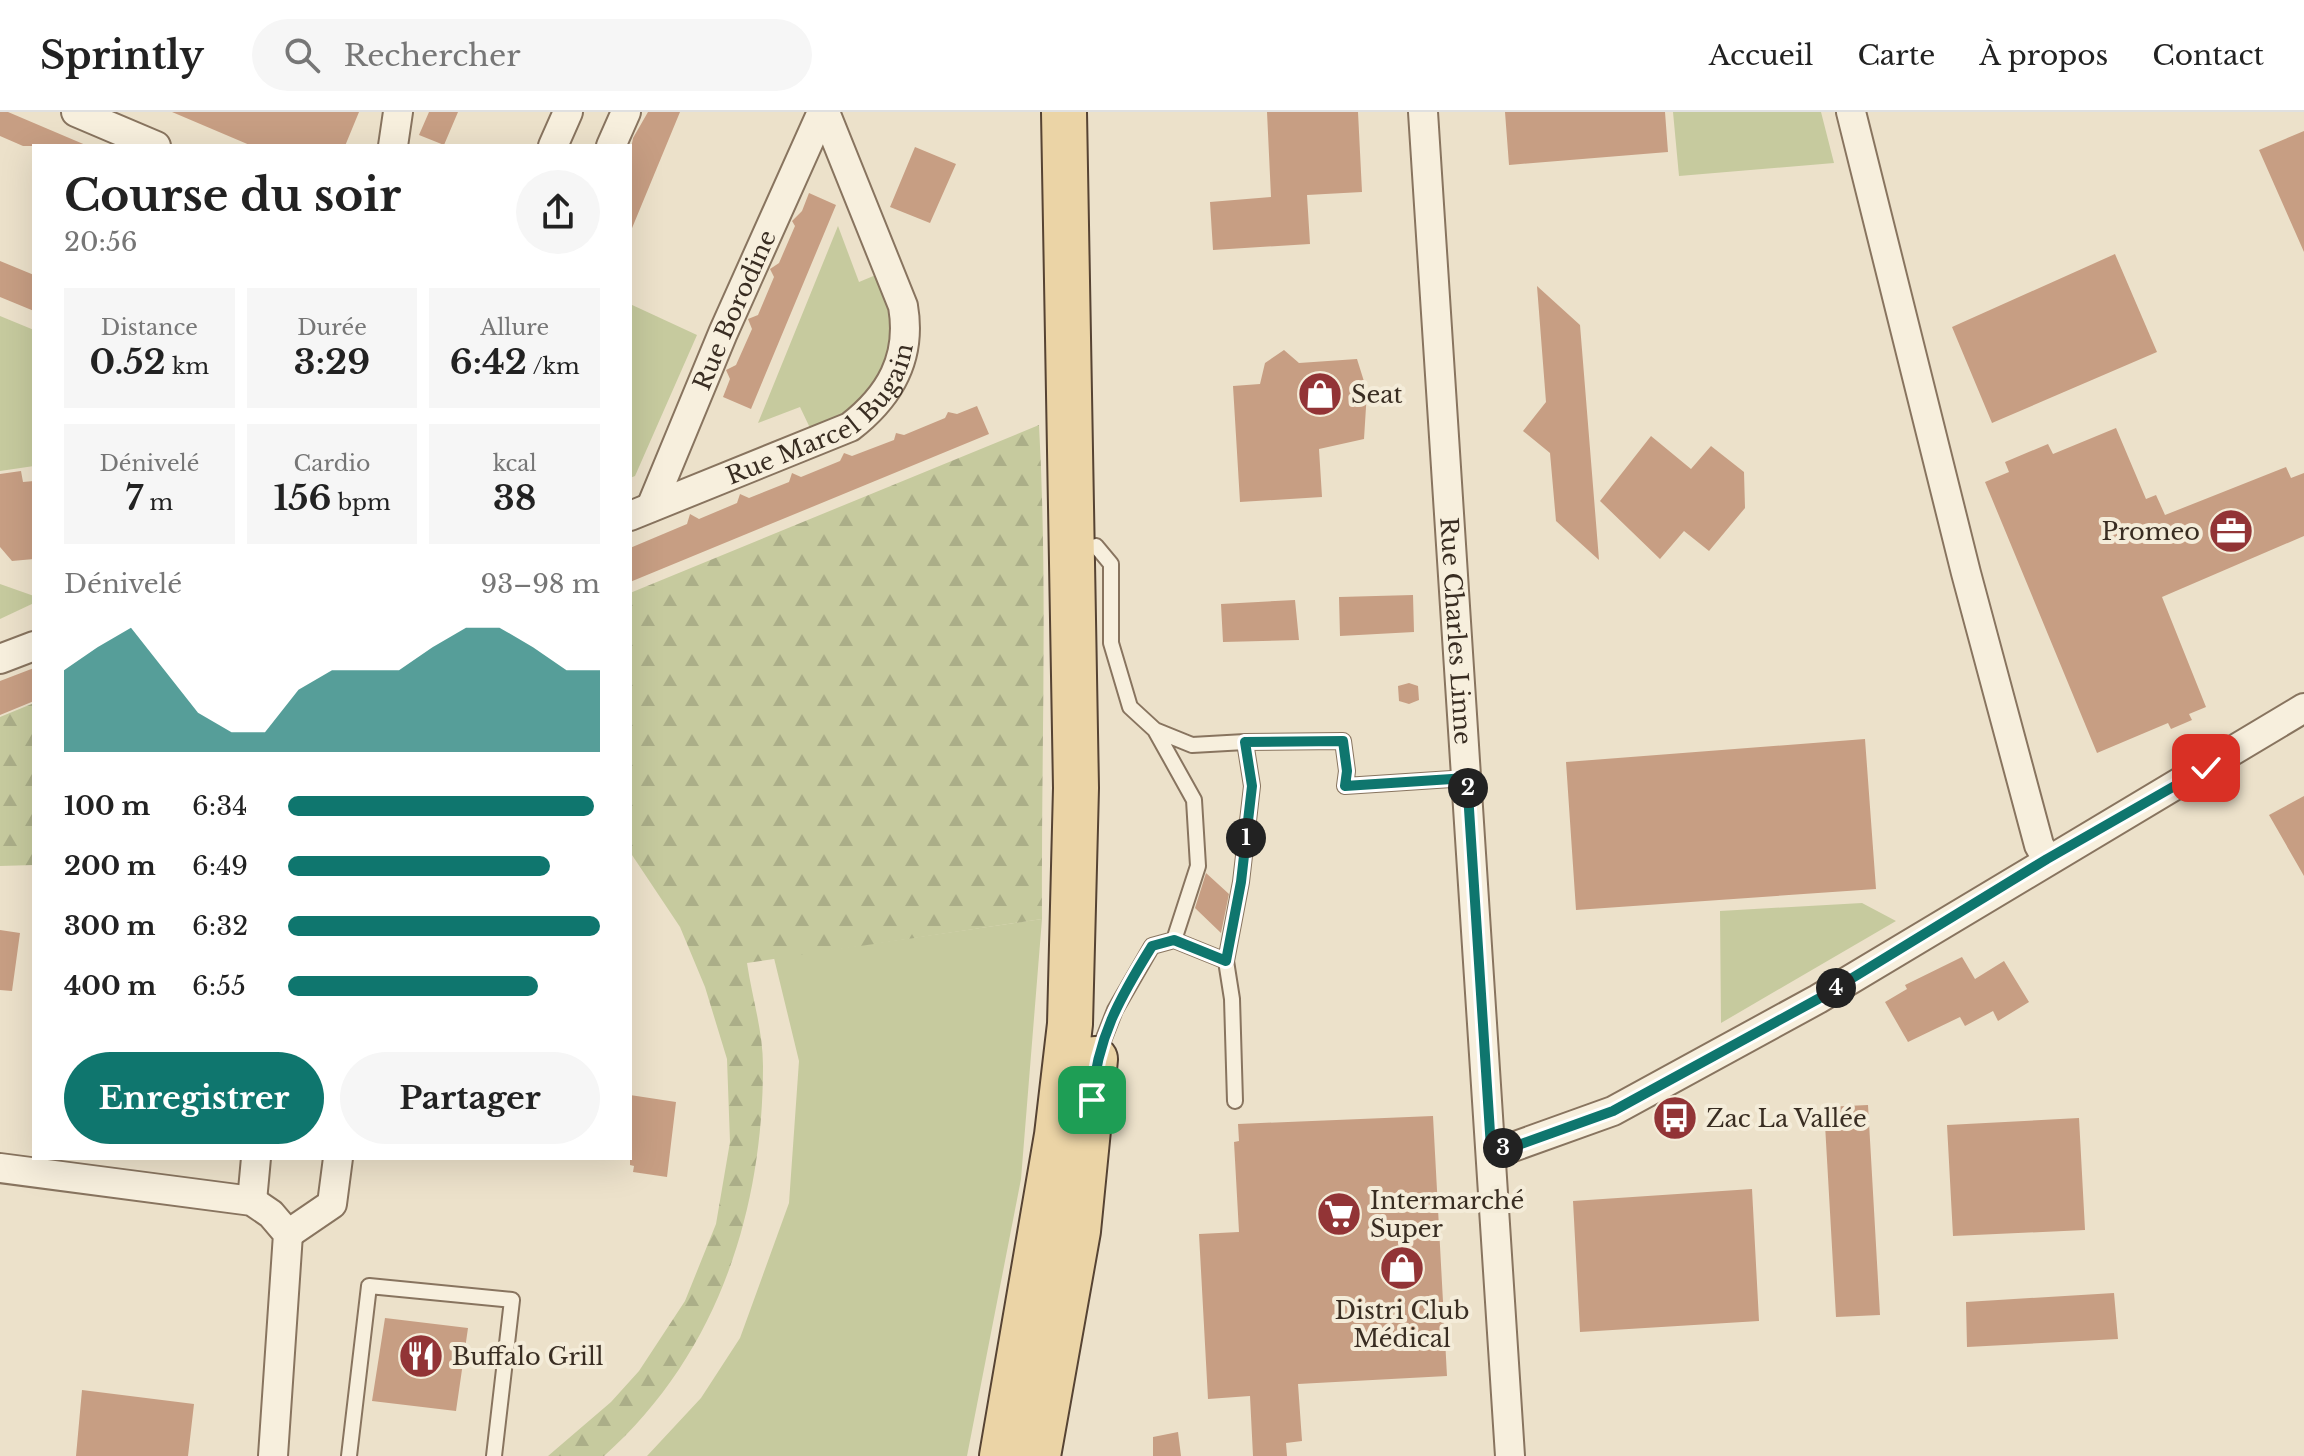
<!DOCTYPE html>
<html lang="fr">
<meta charset="utf-8">
<style>
body{margin:0;font-family:"Libre Baskerville",serif;background:#f6f6f6;color:#222;height:100vh;display:flex;flex-direction:column;font-size:30px;white-space:nowrap}
*{box-sizing:border-box;margin:0}
p{font-size:26px;color:#767676}
.icon{flex:none;width:44px;height:44px;fill:none;stroke:currentColor;stroke-width:2;stroke-linecap:round;stroke-linejoin:round}
.map{position:relative;flex:1;overflow:hidden}
.details{position:absolute;left:32px;top:32px;width:600px;height:1016px;display:flex;flex-direction:column;background:#fff;border-radius:0px;box-shadow:0 8px 32px #0002}
.details>*{flex:none}
.pin{position:absolute;display:grid;place-items:center;width:68px;height:68px;color:#fff;margin:-34px;border-radius:16px;box-shadow:0 4px 12px #0006}
.km{position:absolute;width:40px;height:40px;margin:-20px;border-radius:50%;background:#222;color:#fff;font-size:22px;line-height:40px;text-align:center}
.round{display:grid;place-items:center;flex:none;width:84px;height:84px;border-radius:42px;background:#f6f6f6}
.head{display:flex;align-items:center;justify-content:space-between;height:136px;padding:0 32px}
h1{font-size:44px;font-weight:700;line-height:60px}
.metrics{display:grid;grid-template-columns:repeat(3,1fr);gap:12px;height:136px;padding:8px 32px}
.metrics div{display:grid;align-content:center;border-radius:0px;background:#f6f6f6;text-align:center}
.metrics b{font-size:34px;font-weight:700}
.metrics small{font-size:22px;font-weight:400}
.metrics p{font-size:22px}
.chart{height:224px;padding:16px 32px}
.chart p{display:flex;justify-content:space-between}
.chart svg{width:100%;height:144px;margin-top:8px;fill:#0f766e;opacity:.7}
.cta{display:flex;gap:16px;margin-top:auto;padding:16px 32px}
.cta a{flex:1;height:92px;border-radius:48px;background:#0f766e;color:#fff;font-size:32px;font-weight:700;line-height:92px;text-align:center}
.cta a+a{background:#f6f6f6;color:#222}
ul{padding:0 32px;list-style:none;font-size:26px}
li{display:grid;grid-template-columns:128px 96px 1fr;align-items:center;height:60px}
li i{height:20px;border-radius:10px;background:#0f766e}
header{display:flex;align-items:center;gap:48px;box-sizing:border-box;height:112px;padding:0 40px;background:#fff;border-bottom:2px solid #e0e0e0}
header strong{font-size:38px}
nav{display:flex;gap:44px;margin-inline-start:auto;font-size:28px}
.search{width:560px;height:72px;background:#f6f6f6;display:flex;align-items:center;gap:20px;box-sizing:border-box;padding:0 28px;border-radius:44px;color:#767676;font-size:30px}
.map>svg:first-child{display:block}
</style>
<header>
<strong>Sprintly</strong>
<div class="search"><svg class="icon" aria-label="search" viewBox="0 0 24 24"><circle cx="10" cy="10" r="6"/><path d="M15 15l6 6"/></svg>Rechercher</div>
<nav><a>Accueil</a><a>Carte</a><a>À propos</a><a>Contact</a></nav>
</header>
<div class="map">
<svg width="2304" height="1344" viewBox="0 0 2304 1344">
<defs>
<pattern id="forest-firs" width="22" height="20" patternUnits="userSpaceOnUse" patternTransform="scale(2)"><rect width="22" height="20" fill="#c6ca9e"/><path d="M5 1l3.5 6h-7zM16 11l3.5 6h-7z" fill="#abae88"/></pattern>
</defs>
<rect width="100%" height="100%" fill="#ece1ca"/>
<path fill="#c6ca9e" d="M 1673,0 L 1821,0 L 1834,51 L 1679,64 Z
M 838,114 L 859,170 L 883,160 C 899,238 893,287 811,318 L 800,295 L 758,311 Z
M 630,192 L 697,223 L 635,364 L 630,366 Z
M 0,204 L 34,218 L 34,354 L 0,359 Z
M 0,472 L 34,484 L 34,491 L 0,507 Z
M 1862,791 L 1896,809 L 1721,911 L 1720,799 Z
M 1042,807 L 1021,1067 L 967,1344 L 647,1344 L 701,1286 L 740,1226 L 789,1091 L 799,949 L 774,846 Z"/>
<path fill="url(#forest-firs)" d="M 1039,313 C 1048,477 1041,642 1042,807 L 747,851 C 752,885 763,919 763,954 C 763,1102 716,1244 604,1344 L 548,1344 L 611,1290 L 639,1259 L 685,1189 L 716,1112 L 730,1030 L 727,947 L 705,875 L 680,815 L 630,740 L 630,481 Z
M 34,591 L 34,753 L 0,754 L 0,605 Z"/>
<path fill="#c79e83" d="M 0,0 L 8,0 L 88,34 L 23,34 L 0,24 Z
M 172,0 L 359,0 L 345,34 L 252,34 Z
M 429,0 L 458,0 L 444,33 L 419,23 Z
M 648,0 L 680,0 L 630,121 L 630,42 L 633,26 Z
M 1267,0 L 1358,0 L 1362,80 L 1307,83 L 1310,132 L 1213,138 L 1210,90 L 1271,85 Z
M 1505,0 L 1665,0 L 1668,40 L 1509,53 Z
M 2304,19 L 2304,140 L 2259,38 Z
M 915,35 L 956,52 L 930,111 L 890,95 Z
M 809,81 L 836,93 L 751,297 L 723,285 L 730,267 L 726,258 L 736,253 L 752,217 L 748,207 L 758,203 L 774,165 L 770,157 L 779,151 L 795,114 L 792,109 L 802,99 Z
M 2115,142 L 2157,240 L 1992,311 L 1952,215 Z
M 0,149 L 34,163 L 34,199 L 0,185 Z
M 1537,174 L 1580,213 L 1599,448 L 1556,409 L 1550,341 L 1523,319 L 1546,290 Z
M 1284,238 L 1299,251 L 1357,247 L 1367,279 L 1364,327 L 1319,337 L 1322,385 L 1240,390 L 1233,274 L 1260,272 L 1265,251 Z
M 977,294 L 989,322 L 630,470 L 630,436 L 687,412 L 690,402 L 699,407 L 737,391 L 740,382 L 749,386 L 789,370 L 792,361 L 801,365 L 840,349 L 844,341 L 852,344 L 894,328 L 896,321 L 904,323 L 945,306 L 948,300 L 957,302 Z
M 2116,316 L 2146,387 L 2156,383 L 2165,403 L 2286,355 L 2291,366 L 2304,361 L 2304,424 L 2162,485 L 2206,595 L 2189,602 L 2192,608 L 2171,617 L 2168,611 L 2097,641 L 1985,370 L 2009,360 L 2005,350 L 2048,332 L 2053,342 Z
M 1651,324 L 1691,357 L 1711,334 L 1744,360 L 1745,396 L 1709,439 L 1684,419 L 1660,447 L 1600,389 Z
M 21,359 L 23,370 L 34,369 L 34,447 L 12,449 L 0,435 L 0,362 Z
M 1413,483 L 1414,520 L 1340,524 L 1339,485 Z
M 1295,488 L 1299,528 L 1223,530 L 1221,492 Z
M 34,556 L 34,589 L 0,603 L 0,569 Z
M 1409,571 L 1418,574 L 1419,588 L 1409,592 L 1399,589 L 1398,574 Z
M 1865,627 L 1876,777 L 1576,798 L 1566,650 Z
M 2304,684 L 2304,764 L 2269,703 Z
M 1206,761 L 1229,782 L 1221,821 L 1195,796 Z
M 0,818 L 20,821 L 12,879 L 0,878 Z
M 1962,845 L 1975,867 L 2004,849 L 2029,890 L 1998,909 L 1993,899 L 1965,914 L 1960,905 L 1908,930 L 1885,890 L 1907,877 L 1905,873 Z
M 630,983 L 676,990 L 667,1065 L 633,1060 L 634,1054 L 630,1053 Z
M 1868,993 L 1880,1203 L 1836,1205 L 1824,995 Z
M 1433,1004 L 1447,1264 L 1298,1272 L 1302,1329 L 1286,1331 L 1287,1344 L 1253,1344 L 1250,1284 L 1208,1287 L 1199,1122 L 1239,1120 L 1234,1030 L 1239,1029 L 1238,1012 Z
M 2079,1006 L 2085,1118 L 1953,1124 L 1947,1013 Z
M 1752,1077 L 1759,1209 L 1580,1220 L 1573,1089 Z
M 2114,1181 L 2118,1227 L 1967,1235 L 1966,1190 Z
M 385,1206 L 468,1216 L 456,1299 L 372,1289 Z
M 82,1278 L 194,1292 L 188,1344 L 76,1344 Z
M 1178,1320 L 1181,1344 L 1153,1344 L 1153,1325 Z"/>
<g fill="none" stroke-linecap="round" stroke-linejoin="round">
<g stroke="#88745f" stroke-width="18">
<path id="lane" d="M 1096,434 L 1111,452 L 1111,531 L 1130,595 L 1155,618 L 1194,688 L 1198,754 L 1174,828
M 1245,630 L 1343,629 L 1347,659 L 1345,674 L 1467,666
M 1226,849 L 1232,887 L 1235,989
M 1097,944 L 1115,898 L 1152,834 L 1174,828 L 1226,849 L 1241,770 L 1252,674 L 1245,630 L 1192,633 L 1155,618
M 349,1344 L 369,1174 L 512,1188 L 494,1344"/>
</g>
<g stroke="#88745f" stroke-width="32">
<g id="street">
<path d="M 76,0 L 156,34"/>
<path id="s1" d="M 1423,0 L 1510,1344"/>
<path d="M 1851,0 L 1966,461 L 2039,733 L 2047,747"/>
<path d="M 393,34 L 398,0"/>
<path d="M 553,34 L 568,0"/>
<path d="M 611,34 L 626,0"/>
<path id="s2" d="M 651,395 L 723,221 L 822,0"/>
<path id="s3" d="M 630,404 L 850,315 C 890,284 912,246 903,194 L 825,0"/>
<path d="M 0,547 L 34,534"/>
<path d="M 1491,1036 L 1510,1036 L 1613,999 L 1818,887 L 2304,596"/>
<path d="M 0,1056 L 252,1089 L 271,1102 L 288,1122 L 273,1344"/>
<path d="M 252,1089 L 256,1046"/>
<path d="M 288,1122 L 332,1092 L 338,1046"/>
</g>
</g>
<g stroke="#564333" stroke-width="48">
<path id="primary" d="M 1002,1344 L 1057,1023 L 1070,912 L 1076,676 L 1064,0
M 1038,1344 L 1078,1119 L 1095,947"/>
</g>
<use href="#lane" stroke="#f7efdd" stroke-width="14"/>
<use href="#street" stroke="#f7efdd" stroke-width="28"/>
<use href="#primary" stroke="#ebd4a6" stroke-width="44"/>
</g>
<g fill="none" stroke-linecap="round" stroke-linejoin="round">
<g stroke="#fff" stroke-width="16">
<path id="route" d="M 1092,988 C 1097,926 1119,887 1152,834 L 1174,828 L 1226,849 L 1241,770 L 1252,674 L 1245,630 L 1343,629 L 1347,659 L 1345,674 L 1467,666 L 1491,1036 L 1510,1036 L 1613,999 L 1818,887 L 2047,747 L 2206,656"/>
</g>
<use href="#route" stroke="#0f766e" stroke-width="10"/>
</g>
<defs>
<g id="shop-disc" transform="scale(2.3)"><circle r="9.5" fill="#923436" stroke="#f4ecd9"/><path d="M-5-2.5h2.3a2.7 3.5 0 0 1 5.4 0H5L5.5 6h-11ZM-1.5-2.5h3a1.5 2.3 0 0 0-3 0Z" fill="#fff"/></g>
<g id="office-disc" transform="scale(2.3)"><circle r="9.5" fill="#923436" stroke="#f4ecd9"/><path d="M-6-3h4V-5.5h4V-3h4V5H-6ZM-1-4.5V-3h2v-1.5ZM-6 0V1H6V0Z" fill="#fff"/></g>
<g id="bus-disc" transform="scale(2.3)"><circle r="9.5" fill="#923436" stroke="#f4ecd9"/><path d="M-5-6H5V4H4V6H2V4H-2V6H-4V4H-5ZM-3.5-4V0h7V-4ZM-3.5 1.2v1.5H-2V1.2ZM2 1.2v1.5H3.5V1.2Z" fill="#fff"/></g>
<g id="supermarket-disc" transform="scale(2.3)"><circle r="9.5" fill="#923436" stroke="#f4ecd9"/><path d="M-6-5.5h2.5l.6 2H6L4.5 2H-2.5L-4.4-4H-6ZM-1.5 3.2a1.3 1.3 0 1 0 .1 0ZM3 3.2a1.3 1.3 0 1 0 .1 0Z" fill="#fff"/></g>
<g id="restaurant-disc" transform="scale(2.3)"><circle r="9.5" fill="#923436" stroke="#f4ecd9"/><path d="M-5-6h1v4h1v-4h1v4h1v-4h1v5L-1.5 .5V6h-2V.5L-5-1ZM5-6V6H3V1.5H1.5Q1.5-4 5-6Z" fill="#fff"/></g>
</defs>
<g fill-rule="evenodd">
<use href="#shop-disc" x="1320" y="282"/>
<use href="#office-disc" x="2231" y="419"/>
<use href="#bus-disc" x="1675" y="1006"/>
<use href="#supermarket-disc" x="1339" y="1102"/>
<use href="#shop-disc" x="1402" y="1156"/>
<use href="#restaurant-disc" x="421" y="1244"/>
</g>
<g text-anchor="middle" dominant-baseline="central" stroke-width="8" stroke-linejoin="round" paint-order="stroke">
<g font-size="24" fill="#392d22" stroke="#f4ecd9">
<text stroke="none"><textPath href="#s2" startOffset="214">Rue Borodine</textPath></text>
<text stroke="none"><textPath href="#s3" startOffset="222">Rue Marcel Bugain</textPath></text>
<text stroke="none"><textPath href="#s1" startOffset="520">Rue Charles Linne</textPath></text>
</g>
<g font-size="24" fill="#392d22" stroke="#f4ecd9" text-anchor="start">
<text x="1351" y="282">Seat</text>
<text x="2200" y="419" text-anchor="end">Promeo</text>
<text x="1706" y="1006">Zac La Vallée</text>
<text x="1370" y="1088">Intermarché<tspan x="1370" dy="28">Super</tspan></text>
<text x="1402" y="1198" text-anchor="middle">Distri Club<tspan x="1402" dy="28">Médical</tspan></text>
<text x="452" y="1244">Buffalo Grill</text>
</g>
</g>
</svg>
<div class="pin" style="left:1092px;top:988px;background:#1e9e55"><svg class="icon" aria-label="arrive" viewBox="0 0 24 24"><path d="M6 21V4h12l-3 4 3 4H6"/></svg></div>
<div class="pin" style="left:2206px;top:656px;background:#d93025"><svg class="icon" aria-label="check" viewBox="0 0 24 24"><path d="M5 12l5 5 9-10"/></svg></div>
<b class="km" style="left:1246px;top:726px">1</b>
<b class="km" style="left:1468px;top:676px">2</b>
<b class="km" style="left:1503px;top:1036px">3</b>
<b class="km" style="left:1836px;top:876px">4</b>
<section class="details">
<div class="head"><div><h1>Course du soir</h1><p>20:56</p></div><a class="round"><svg class="icon" aria-label="share" viewBox="0 0 24 24"><path d="M12 15V3M7 8l5-5 5 5M5 13v7h14v-7"/></svg></a></div>
<div class="metrics">
<div><p>Distance</p><b>0.52<small> km</small></b></div>
<div><p>Durée</p><b>3:29</b></div>
<div><p>Allure</p><b>6:42<small> /km</small></b></div>
</div>
<div class="metrics">
<div><p>Dénivelé</p><b>7<small> m</small></b></div>
<div><p>Cardio</p><b>156<small> bpm</small></b></div>
<div><p>kcal</p><b>38</b></div>
</div>
<div class="chart"><p><span>Dénivelé</span>93–98 m</p>
<svg viewBox="0 0 160 44" preserveAspectRatio="none"><path d="M0 44V19L10 12L20 6L30 19L40 32L50 38L60 38L70 25L80 19L90 19L100 19L110 12L120 6L130 6L140 12L150 19L160 19V44z"/></svg>
</div>
<ul>
<li><b>100 m</b>6:34<i style="width:98%"></i></li>
<li><b>200 m</b>6:49<i style="width:84%"></i></li>
<li><b>300 m</b>6:32<i style="width:100%"></i></li>
<li><b>400 m</b>6:55<i style="width:80%"></i></li>
</ul>
<div class="cta"><a>Enregistrer</a><a>Partager</a></div>
</section>
</div>
